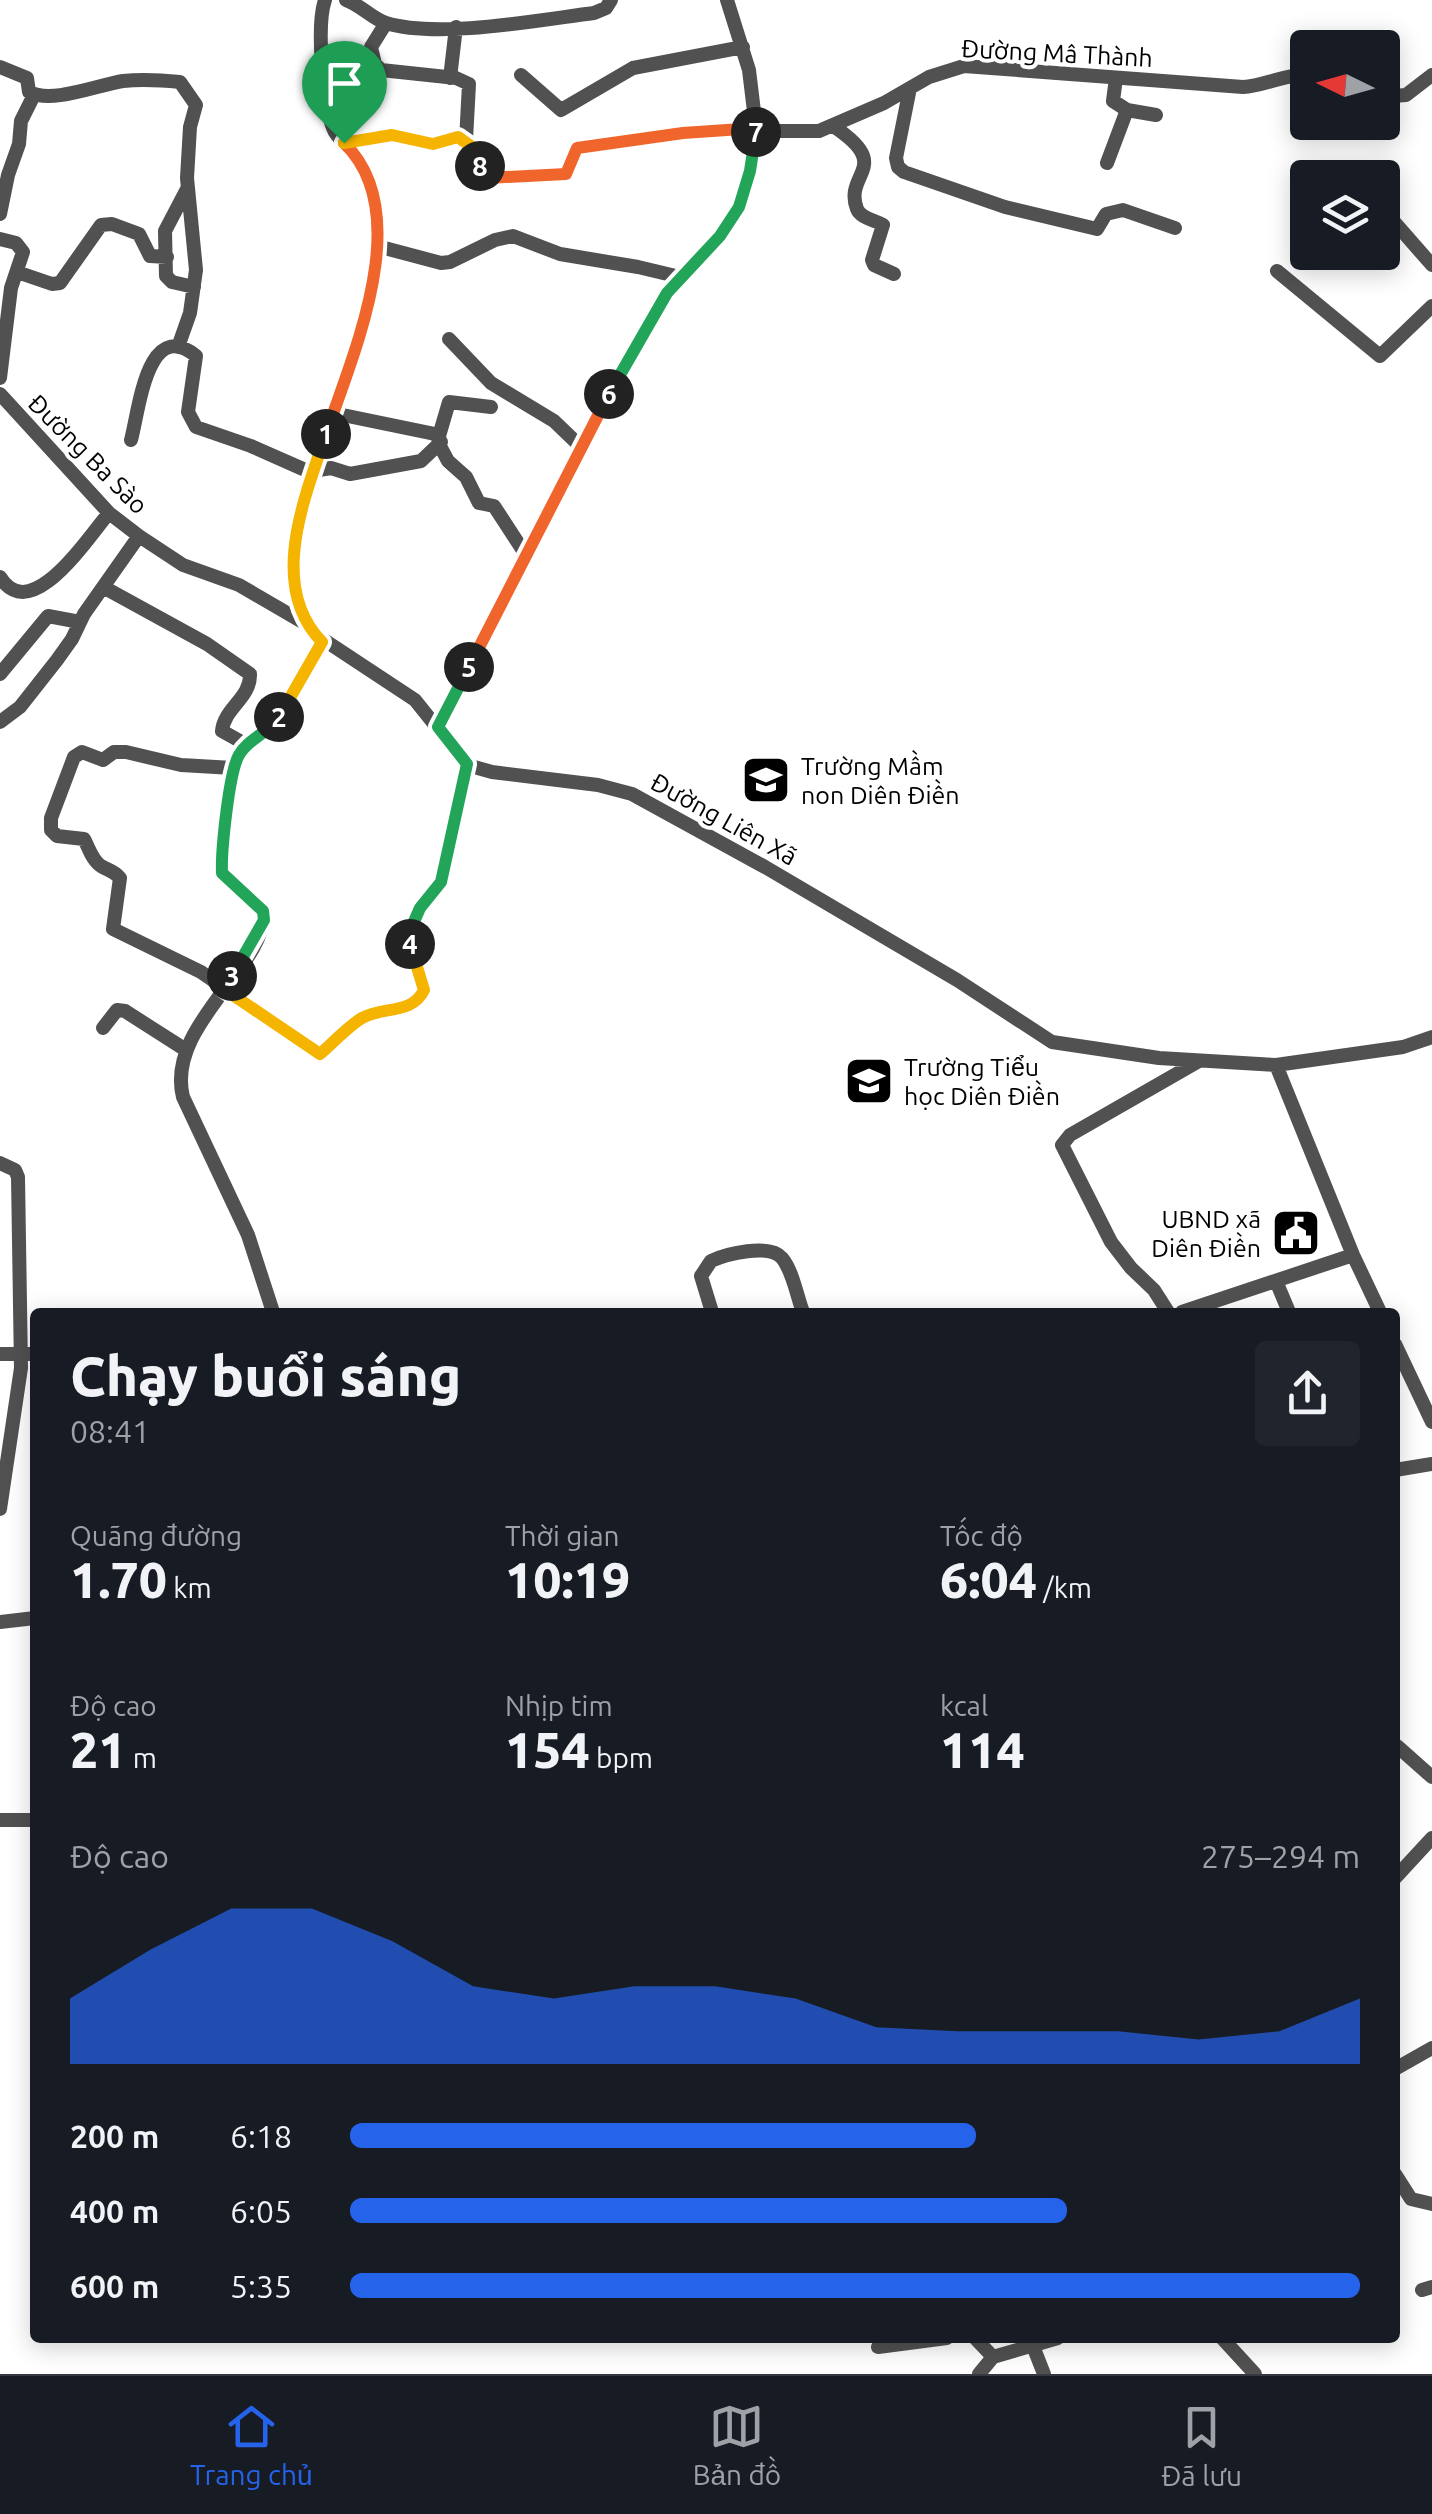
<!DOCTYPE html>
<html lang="vi">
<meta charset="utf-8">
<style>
body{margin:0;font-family:Ubuntu,sans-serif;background:#20242c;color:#f1f3f6;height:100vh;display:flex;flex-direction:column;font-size:38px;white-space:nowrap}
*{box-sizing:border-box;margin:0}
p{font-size:32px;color:#9ea1a6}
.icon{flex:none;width:55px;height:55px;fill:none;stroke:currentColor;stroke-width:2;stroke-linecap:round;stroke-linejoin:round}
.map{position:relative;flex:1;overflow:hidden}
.details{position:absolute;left:30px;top:1308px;width:1370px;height:1035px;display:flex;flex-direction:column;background:#171b24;border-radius:10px;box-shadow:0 5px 25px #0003}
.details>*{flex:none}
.needle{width:65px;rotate:275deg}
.tools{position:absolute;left:1290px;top:30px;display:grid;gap:20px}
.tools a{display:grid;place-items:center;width:110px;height:110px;border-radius:10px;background:#171b24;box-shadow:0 5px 25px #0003;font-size:50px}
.pin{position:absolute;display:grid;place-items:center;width:85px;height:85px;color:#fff;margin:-102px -42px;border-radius:50% 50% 50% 0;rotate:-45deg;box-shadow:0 0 10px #0007}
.pin .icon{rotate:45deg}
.km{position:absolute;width:50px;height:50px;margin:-25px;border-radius:50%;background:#222;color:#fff;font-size:28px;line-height:50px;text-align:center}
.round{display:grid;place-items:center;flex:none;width:105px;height:105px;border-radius:10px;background:#20242c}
.overview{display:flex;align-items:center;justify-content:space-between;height:170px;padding:0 40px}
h1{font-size:55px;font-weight:800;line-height:75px}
.metrics{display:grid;grid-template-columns:repeat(3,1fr);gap:15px;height:170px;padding:10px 40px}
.metrics div{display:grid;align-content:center}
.metrics b{font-size:50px;font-weight:800}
.metrics small{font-size:28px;font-weight:400}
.metrics p{font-size:28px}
.chart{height:280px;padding:20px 40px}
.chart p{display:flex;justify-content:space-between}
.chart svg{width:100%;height:180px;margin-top:10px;fill:#2563eb;opacity:.7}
ul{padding:0 40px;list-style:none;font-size:32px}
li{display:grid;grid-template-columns:160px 120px 1fr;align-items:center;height:75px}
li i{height:25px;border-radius:12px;background:#2563eb}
.tabs{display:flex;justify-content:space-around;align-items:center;height:140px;border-top:2px solid #363941;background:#171b24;font-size:28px;color:#9ea1a6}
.tabs a{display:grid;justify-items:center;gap:5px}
.tabs .on{color:#2563eb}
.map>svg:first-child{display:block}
</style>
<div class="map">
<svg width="1432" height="2374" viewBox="0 0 1432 2374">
<rect width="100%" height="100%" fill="#fff"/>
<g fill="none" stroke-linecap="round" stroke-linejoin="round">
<path stroke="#515151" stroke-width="14" d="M 325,0 C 316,26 323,102 333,128 C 337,139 346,143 352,152 C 361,163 367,179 371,193 C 382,230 376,270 369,307 C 351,393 252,555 315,634 L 415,700 L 467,765 L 492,772 L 598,785 L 632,794 L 765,867 L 957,980 L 1052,1042 L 1159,1058 L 1276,1065 L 1353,1255 L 1380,1312
M 346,0 C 361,5 371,18 386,23 C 438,39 539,20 594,13 L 606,8 L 611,0
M 386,23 L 371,47 L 375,64 L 381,70 L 456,78 L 469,84 L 466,140
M 0,67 L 27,78 L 29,92 C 52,104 97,85 123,81 C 143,79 160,80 180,82 L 196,105 L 190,127 L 187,178 L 196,270 L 190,313 L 178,347
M 521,75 L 561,110 L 633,68 L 743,47
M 450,78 L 456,27
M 1116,78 L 1113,101 L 1127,110 L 1156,115
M 910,88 L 896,158 L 898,167 L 904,172 L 1005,207 L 1097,229 L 1106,214 L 1123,210 L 1175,228
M 1382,97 L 1406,95 L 1432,75
M 833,126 C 895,167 843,173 857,209 C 861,219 876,220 883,225 L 872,260 L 874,265 L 894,274
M 344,143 L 392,135 L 433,144 L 458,137 L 472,147 L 487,178 L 566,174 L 573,151 L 587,146 L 720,131 L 819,131 L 884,103 L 929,77 L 964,66 L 1243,87 C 1265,86 1286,73 1308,76
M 1107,163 L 1127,110
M 187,189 L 165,231 L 166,276 L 172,282 L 194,287
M 1382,208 L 1432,265
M 0,214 L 8,175 L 19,144 L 21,121 L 34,95
M 0,239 L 16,243 L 23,252 L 11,288 L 0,378
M 377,246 L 441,263 L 450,262 L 495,240 L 513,236 L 560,254 L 638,267 L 680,277
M 1277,271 L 1380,356 L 1432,306
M 17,272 L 52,284 L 60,283 L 101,225 L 112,224 L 139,234 L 150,256 L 167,257
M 449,339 L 491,383 L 554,421 L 580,446
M 0,394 L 109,513 L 139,536 L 183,565 L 239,585 L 306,624
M 439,436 L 449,402 L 491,407
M 131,440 C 139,411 147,316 196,356 L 188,412 L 196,427 L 251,446 L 303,469 L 313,471 L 331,468 L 350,474 L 421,461 L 441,442 L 435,434 L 333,413
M 440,446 L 448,461 L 466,477 L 479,503 L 494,506 L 526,555
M 0,577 C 31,627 88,537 109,513
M 105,588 L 207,644 L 250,674 C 251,698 224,708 222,731 L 247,745
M 0,674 L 48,616 L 80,622
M 0,722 L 20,707 L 57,660 L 72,639 L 84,614 L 139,536
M 438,727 L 616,379 L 667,293 L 720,236 L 745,192 L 756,128 L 749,70 L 727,0
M 233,768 L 181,765 L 126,752 L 114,752 L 103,760 L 82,752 L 74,757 L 51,818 L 51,830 L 57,836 L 84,839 C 89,848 92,860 101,866 C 109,871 113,870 120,878 L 113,929 L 201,972 L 320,1054 C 334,1042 352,1021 370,1016 C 390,1009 414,1011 424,990 L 412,957 L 413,924 L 420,909 L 441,882 L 467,765
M 103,1028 L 117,1010 L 125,1011 L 186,1050
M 1276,1065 L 1403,1047 L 1432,1037
M 0,1163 L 15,1170 L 18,1177 L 21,1368 L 0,1509
M 1276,1281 L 1289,1312
M 273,1312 L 248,1235 L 183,1097 C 165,1025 269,965 263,911 L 223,873 L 225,820 L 238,755 L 247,745 L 270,729 L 322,641
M 712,1312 L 701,1276 L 711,1261 C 726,1254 769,1243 782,1258 C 793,1271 797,1297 803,1312
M 1168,1312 L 1154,1290 L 1131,1268 L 1111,1242 L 1062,1145 L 1070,1135 L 1199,1061
M 1182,1312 L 1353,1255
M 1395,1344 L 1432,1422
M 0,1354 L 35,1354
M 1395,1470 L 1432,1464
M 0,1622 L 35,1618
M 1397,1746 L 1432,1777
M 0,1820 L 35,1820
M 1395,1878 L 1432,1838
M 1395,2069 L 1432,2048
M 1395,2174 L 1411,2199 L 1432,2204
M 1422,2290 L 1432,2287
M 975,2338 L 993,2357
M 1222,2338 L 1255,2374
M 1033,2346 L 1044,2374
M 878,2347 L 947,2338
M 979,2374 L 993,2357 L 1058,2338"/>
</g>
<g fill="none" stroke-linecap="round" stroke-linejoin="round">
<g stroke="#fff" stroke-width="20">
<path id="split-1" d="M 326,434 C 352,356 417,213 344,143"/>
</g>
<g stroke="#fff" stroke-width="20">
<path id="split-2" d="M 279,717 L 322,642 C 267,586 305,497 326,434"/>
</g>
<g stroke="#fff" stroke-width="20">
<path id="split-3" d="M 232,976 L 264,920 L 263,911 L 222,873 C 221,851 229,772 239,755 C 248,739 268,733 279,717"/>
</g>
<g stroke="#fff" stroke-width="20">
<path id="split-4" d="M 232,976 L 224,989 L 320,1054 C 333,1043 347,1027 362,1018 C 383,1006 412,1015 424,990 L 410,944"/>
</g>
<g stroke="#fff" stroke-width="20">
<path id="split-5" d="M 410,944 L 413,924 L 420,908 L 441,882 L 467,764 L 438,727 L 469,667"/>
</g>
<g stroke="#fff" stroke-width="20">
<path id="split-6" d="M 469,667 L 609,394"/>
</g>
<g stroke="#fff" stroke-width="20">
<path id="split-7" d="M 609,394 L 667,293 L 720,236 L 739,207 L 750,171 L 756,132"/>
</g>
<g stroke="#fff" stroke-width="20">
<path id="split-8" d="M 480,166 L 487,178 L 566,174 L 577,148 L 683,133 L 756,128 L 756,132"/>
</g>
<g stroke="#fff" stroke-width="20">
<path id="split-9" d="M 344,143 L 392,135 L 433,144 L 458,137 L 472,147 L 480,166"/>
</g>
<use href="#split-1" stroke="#f0652b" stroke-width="12"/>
<use href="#split-2" stroke="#f5b400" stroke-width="12"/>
<use href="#split-3" stroke="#22a559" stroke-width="12"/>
<use href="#split-4" stroke="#f5b400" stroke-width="12"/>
<use href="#split-5" stroke="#22a559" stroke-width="12"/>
<use href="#split-6" stroke="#f0652b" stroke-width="12"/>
<use href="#split-7" stroke="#22a559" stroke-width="12"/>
<use href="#split-8" stroke="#f0652b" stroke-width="12"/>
<use href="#split-9" stroke="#f5b400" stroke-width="12"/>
</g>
<defs>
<g id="school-square" transform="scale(2.5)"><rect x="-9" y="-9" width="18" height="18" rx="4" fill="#000" stroke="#fff"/><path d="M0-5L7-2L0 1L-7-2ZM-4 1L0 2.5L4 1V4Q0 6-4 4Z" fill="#fff"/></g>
<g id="civic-square" transform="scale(2.5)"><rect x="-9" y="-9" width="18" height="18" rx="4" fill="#000" stroke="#fff"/><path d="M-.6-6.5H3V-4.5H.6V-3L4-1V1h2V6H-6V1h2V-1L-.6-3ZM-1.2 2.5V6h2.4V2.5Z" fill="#fff"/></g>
</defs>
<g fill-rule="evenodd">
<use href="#school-square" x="766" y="780"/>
<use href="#school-square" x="869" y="1081"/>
<use href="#civic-square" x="1296" y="1233"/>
</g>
<g text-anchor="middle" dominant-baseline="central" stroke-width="8" stroke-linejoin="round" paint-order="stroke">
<g font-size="25" fill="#000" stroke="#fff">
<text transform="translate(1057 53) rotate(3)">Đường Mâ Thành</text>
<text transform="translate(88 454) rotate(45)">Đường Ba Sào</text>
<text transform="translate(724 819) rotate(29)">Đường Liên Xã</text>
</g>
<g font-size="25" fill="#000" stroke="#fff" text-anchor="start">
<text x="801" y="766">Trường Mầm<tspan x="801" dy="29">non Diên Điền</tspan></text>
<text x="904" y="1067">Trường Tiểu<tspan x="904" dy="29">học Diên Điền</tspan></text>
<text x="1261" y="1219" text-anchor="end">UBND xã<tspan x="1261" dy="29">Diên Điền</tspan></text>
</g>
</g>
</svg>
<div class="tools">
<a><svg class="needle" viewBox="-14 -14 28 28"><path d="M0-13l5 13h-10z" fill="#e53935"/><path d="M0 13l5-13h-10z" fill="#9ea1a6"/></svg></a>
<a><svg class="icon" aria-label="layers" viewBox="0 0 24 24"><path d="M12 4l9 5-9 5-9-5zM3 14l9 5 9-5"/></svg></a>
</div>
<div class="pin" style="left:344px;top:143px;background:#1e9e55"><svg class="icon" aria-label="arrive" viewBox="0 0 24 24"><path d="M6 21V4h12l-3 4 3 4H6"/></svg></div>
<b class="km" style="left:326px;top:434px">1</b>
<b class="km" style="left:279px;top:717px">2</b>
<b class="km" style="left:232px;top:976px">3</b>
<b class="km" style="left:410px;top:944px">4</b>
<b class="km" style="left:469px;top:667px">5</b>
<b class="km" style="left:609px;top:394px">6</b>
<b class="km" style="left:756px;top:132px">7</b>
<b class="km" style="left:480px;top:166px">8</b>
<section class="details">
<div class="overview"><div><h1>Chạy buổi sáng</h1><p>08:41</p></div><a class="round"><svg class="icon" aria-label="share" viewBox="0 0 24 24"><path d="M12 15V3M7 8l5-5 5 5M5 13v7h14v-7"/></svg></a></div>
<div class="metrics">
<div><p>Quãng đường</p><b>1.70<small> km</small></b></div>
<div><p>Thời gian</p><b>10:19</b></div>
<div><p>Tốc độ</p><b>6:04<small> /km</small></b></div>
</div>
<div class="metrics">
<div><p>Độ cao</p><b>21<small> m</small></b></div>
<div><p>Nhịp tim</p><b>154<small> bpm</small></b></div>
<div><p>kcal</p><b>114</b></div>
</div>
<div class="chart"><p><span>Độ cao</span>275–294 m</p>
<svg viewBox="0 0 160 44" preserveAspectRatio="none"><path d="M0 44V28L10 16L20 6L30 6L40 14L50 25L60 28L70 25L80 25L90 28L100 35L110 36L120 36L130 36L140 38L150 36L160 28V44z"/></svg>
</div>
<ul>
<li><b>200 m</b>6:18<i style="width:62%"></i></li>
<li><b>400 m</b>6:05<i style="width:71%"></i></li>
<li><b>600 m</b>5:35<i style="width:100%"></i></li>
</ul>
</section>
</div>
<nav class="tabs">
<a class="on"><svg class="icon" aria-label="home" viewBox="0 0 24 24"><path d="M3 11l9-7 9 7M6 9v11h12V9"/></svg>Trang chủ</a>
<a><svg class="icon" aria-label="map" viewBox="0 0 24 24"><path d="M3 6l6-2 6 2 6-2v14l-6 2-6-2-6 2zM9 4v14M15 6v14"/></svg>Bản đồ</a>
<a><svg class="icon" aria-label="saved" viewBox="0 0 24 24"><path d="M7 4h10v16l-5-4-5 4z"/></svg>Đã lưu</a>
</nav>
